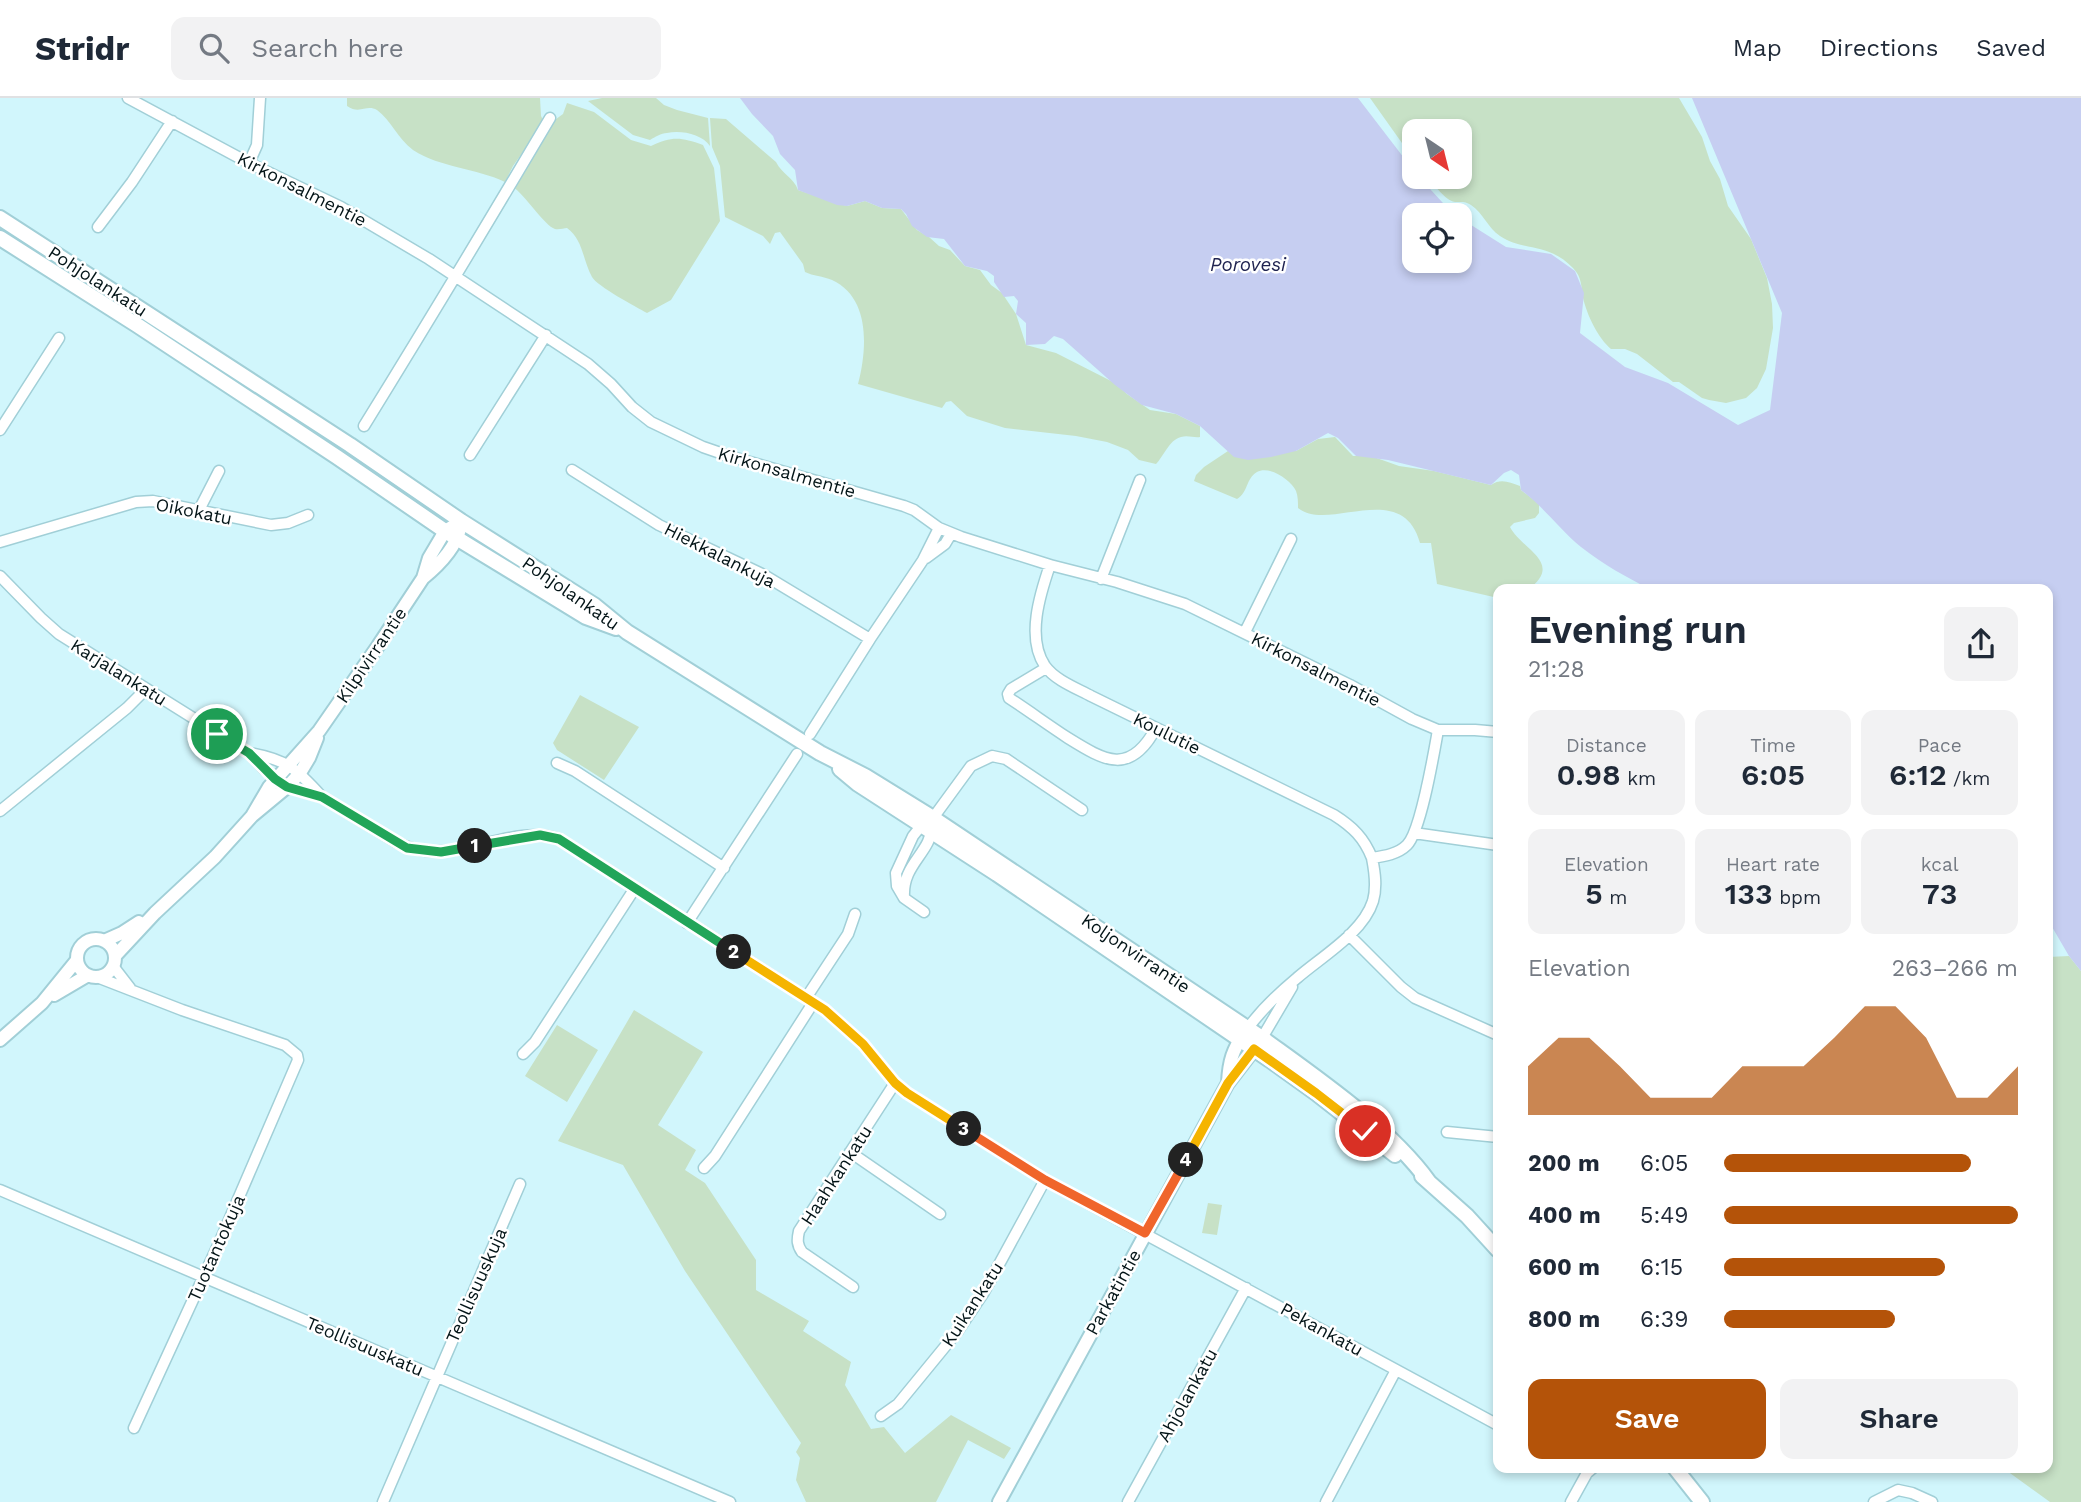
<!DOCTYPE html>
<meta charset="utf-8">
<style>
body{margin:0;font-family:"Work Sans",sans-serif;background:#f2f2f3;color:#1f2937;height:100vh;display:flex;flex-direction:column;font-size:26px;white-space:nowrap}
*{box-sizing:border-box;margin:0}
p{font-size:23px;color:#747a83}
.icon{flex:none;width:38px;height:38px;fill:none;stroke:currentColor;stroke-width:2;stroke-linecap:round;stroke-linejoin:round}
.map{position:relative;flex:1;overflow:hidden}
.panel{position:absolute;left:1493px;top:486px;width:560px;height:889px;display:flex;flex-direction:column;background:#fff;border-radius:14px;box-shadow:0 4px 10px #0003}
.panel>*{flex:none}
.needle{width:46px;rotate:145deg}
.tools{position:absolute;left:1402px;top:21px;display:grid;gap:14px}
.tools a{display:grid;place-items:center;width:70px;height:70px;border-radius:14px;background:#fff;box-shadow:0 4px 10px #0003;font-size:35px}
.pin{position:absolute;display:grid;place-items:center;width:60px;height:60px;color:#fff;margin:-30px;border:4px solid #fff;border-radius:50%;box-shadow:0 2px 7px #0007}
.km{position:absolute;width:35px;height:35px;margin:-18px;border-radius:50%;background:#222;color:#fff;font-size:19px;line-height:35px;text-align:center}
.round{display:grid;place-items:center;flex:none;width:74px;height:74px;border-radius:14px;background:#f2f2f3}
.summary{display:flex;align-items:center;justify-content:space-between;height:119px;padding:0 35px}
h1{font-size:38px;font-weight:600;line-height:52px}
.stats{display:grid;grid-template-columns:repeat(3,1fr);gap:10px;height:119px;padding:7px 35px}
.stats div{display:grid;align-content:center;border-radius:14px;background:#f2f2f3;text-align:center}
.stats b{font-size:30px;font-weight:600}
.stats small{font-size:19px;font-weight:400}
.stats p{font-size:19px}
.chart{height:196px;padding:14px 35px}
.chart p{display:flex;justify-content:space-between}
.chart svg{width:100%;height:126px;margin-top:7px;fill:#b45309;opacity:.7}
.cta{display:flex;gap:14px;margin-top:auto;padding:14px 35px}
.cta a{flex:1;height:80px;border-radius:14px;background:#b45309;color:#fff;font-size:28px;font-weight:600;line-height:80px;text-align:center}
.cta a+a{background:#f2f2f3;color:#1f2937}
ul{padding:0 35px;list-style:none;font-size:23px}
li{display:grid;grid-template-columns:112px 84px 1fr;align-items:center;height:52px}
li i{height:18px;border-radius:9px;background:#b45309}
header{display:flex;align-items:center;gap:42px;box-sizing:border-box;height:98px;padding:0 35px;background:#fff;border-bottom:2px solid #e0e1e3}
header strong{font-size:33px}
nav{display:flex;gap:38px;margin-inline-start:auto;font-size:24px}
.search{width:490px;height:63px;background:#f2f2f3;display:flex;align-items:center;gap:18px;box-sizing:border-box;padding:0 24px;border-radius:14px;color:#747a83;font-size:26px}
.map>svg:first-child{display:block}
</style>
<header>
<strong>Stridr</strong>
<div class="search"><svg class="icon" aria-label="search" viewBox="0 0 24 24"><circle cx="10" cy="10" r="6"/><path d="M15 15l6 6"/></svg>Search here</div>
<nav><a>Map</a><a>Directions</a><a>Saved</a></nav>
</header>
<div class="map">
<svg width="2081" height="1404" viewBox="0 0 2081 1404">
<rect width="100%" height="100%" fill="#d1f6fc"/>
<path fill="#c7e1c6" d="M 347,0 L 540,0 L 541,18 L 544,24 L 513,68 L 505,84 C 476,70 441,70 413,52 C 398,41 391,22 377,12 C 366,6 360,17 347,8 Z
M 602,0 L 656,0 L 664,7 L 677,12 L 708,20 L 710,48 C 702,36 681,32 667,35 C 661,35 655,39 650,42 L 633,37 L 588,3 Z
M 1370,0 L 1679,0 L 1702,39 L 1710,63 L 1720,81 L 1728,108 L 1751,141 L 1767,180 L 1772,206 L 1773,230 L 1766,271 L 1757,290 L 1746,300 L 1726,305 L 1709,302 L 1702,300 L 1679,284 L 1673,284 L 1637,256 L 1625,251 L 1611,251 C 1598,240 1587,217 1583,200 C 1581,188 1582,179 1573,170 C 1548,144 1524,154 1500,138 C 1488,130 1483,115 1471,107 C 1465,103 1462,104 1455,104 C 1445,102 1434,87 1428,79 L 1460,79 L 1460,33 L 1414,33 L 1414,62 Z
M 567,5 L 594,14 L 631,42 L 651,48 C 672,38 681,39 703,47 L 714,70 L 720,123 L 671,202 L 647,215 C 636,209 597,188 592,179 C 583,163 583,141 567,130 C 564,130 559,132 555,131 C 545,128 525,97 512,88 L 551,29 L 552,24 L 563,16 Z
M 710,20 L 726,21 L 776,64 C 782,76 794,80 798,92 L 847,108 L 865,103 L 882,110 L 901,111 L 917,132 L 929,139 L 939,148 L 950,152 L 965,168 L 980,172 L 991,187 L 1002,195 L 1016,216 L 1026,247 L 1056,255 L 1115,285 L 1127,296 L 1150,312 L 1176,316 L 1200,328 L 1200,339 C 1194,340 1188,337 1181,339 C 1169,342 1164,358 1156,366 L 1139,362 L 1128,352 L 1107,344 L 1076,338 L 1005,330 L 967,318 L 951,303 L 946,304 L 942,310 L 858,286 C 867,252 871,200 832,182 C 823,178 813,178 805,174 L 803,166 L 780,134 L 775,135 L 770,146 L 763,138 L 725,119 L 720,68 L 712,49 Z
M 1335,339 L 1353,358 L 1371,358 L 1399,368 L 1434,373 L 1491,387 C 1501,380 1509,384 1520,388 L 1521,392 L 1539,406 L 1539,415 L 1535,420 L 1514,425 L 1510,429 C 1521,451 1566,465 1527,492 L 1498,492 L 1498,500 L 1437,486 L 1431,445 L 1420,445 C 1402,380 1328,435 1298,410 C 1298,404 1298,398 1296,393 C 1291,382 1269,367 1257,374 C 1246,380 1248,395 1237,401 L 1194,383 L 1196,377 L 1204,369 L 1228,353 L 1296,353 L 1318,341 Z
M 580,597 L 639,629 L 604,682 L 557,652 L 553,645 Z
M 2069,858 L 2081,873 L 2081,1404 L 2050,1404 L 2003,1370 L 2048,1370 L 2048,859 Z
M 634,912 L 703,954 L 658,1027 L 696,1052 L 685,1072 L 705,1085 L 756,1162 L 756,1192 L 809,1223 L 803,1233 L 851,1264 L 845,1287 L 871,1331 L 884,1329 L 905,1355 L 951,1317 L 1011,1350 L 1004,1361 L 968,1342 L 936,1404 L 806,1404 L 796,1382 L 800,1360 L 796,1354 L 801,1345 L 685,1173 L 623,1067 L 558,1043 Z
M 557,927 L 598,952 L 567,1004 L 525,978 Z
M 1208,1105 L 1222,1107 L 1217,1137 L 1202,1135 Z"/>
<path fill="#c6cef1" d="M 740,0 L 1358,0 L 1414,73 L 1414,79 L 1419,79 L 1454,117 L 1414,117 L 1414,163 L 1460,163 L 1460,120 L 1506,149 L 1551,156 L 1575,173 L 1584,195 L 1580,235 L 1625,269 L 1668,285 L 1738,327 L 1770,312 L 1782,215 L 1692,0 L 2081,0 L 2081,873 L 2069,858 L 2048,822 L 2048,492 L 1652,492 C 1627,480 1603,466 1581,449 C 1559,431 1543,408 1521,392 L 1519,377 L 1511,372 L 1504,375 L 1491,387 L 1388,362 L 1356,358 L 1338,340 L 1328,335 L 1296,353 L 1271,359 L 1248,362 L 1234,359 L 1200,328 L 1176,316 L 1142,307 L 1115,287 L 1063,241 L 1054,238 L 1045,246 L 1026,247 L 1026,225 L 1016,216 L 1018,203 L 1014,198 L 1004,199 L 994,184 L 994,178 L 987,173 L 965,168 L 944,141 L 927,139 L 912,128 L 906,116 L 901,111 L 882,110 L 865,103 L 847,108 L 837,107 L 798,92 L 795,72 L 780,56 L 773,38 L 752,16 Z"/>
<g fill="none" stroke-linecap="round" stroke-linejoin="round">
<g stroke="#a1cfd7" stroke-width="13">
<path id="minor" d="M 128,0 L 249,65 L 341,109 L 429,161 L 588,266 L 611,286 L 632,309 L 651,324 L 703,349 L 729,358 L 904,408 L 914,412 L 939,430 L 961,439 L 1050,467 L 1117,484 L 1185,506 L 1350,587 L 1412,621 L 1438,632 L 1475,632 L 1498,634
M 249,65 L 257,47 L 260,0
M 98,129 L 132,84 L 172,23
M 364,328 C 427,226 489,123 550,20
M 0,332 L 59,240
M 470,357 L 546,237
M 572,372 L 659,427 L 764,477 L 870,541
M 199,412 L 219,373
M 0,444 L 136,404 L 153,403 L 271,427 L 288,425 L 308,417
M 926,460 L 945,446 L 951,436
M 1050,467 C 1040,496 1026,540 1045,568 C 1055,582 1076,590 1091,598 L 1334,717 C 1353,729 1364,740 1372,760
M 0,478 L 41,520 L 59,536 L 249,655 L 264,671 L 287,689 L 322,699 C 297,671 286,661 249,655
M 1101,481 L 1140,382
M 1245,534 L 1291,441
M 1046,570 L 1011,591 L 1008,596 L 1009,600 C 1029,613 1048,627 1068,640 C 1105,663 1130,678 1156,630
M 810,636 L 870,541 L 923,462 L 939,430
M 557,665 L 575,673 L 724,770
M 322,699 L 396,744 C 452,773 506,724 559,741 L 825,912 L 863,946 L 895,985 L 907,995 L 1045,1082 L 1498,1327
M 0,713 L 127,610 L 140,597 L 144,589
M 1414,735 L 1498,747
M 904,799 C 902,766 931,755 932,728
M 924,814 L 904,800 L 897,788 L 896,775 L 913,738 L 921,728 L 933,720 L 971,668 L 992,658 L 1006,661 L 1082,712
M 687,825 L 797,656
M 1349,837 L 1401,889 L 1415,900 L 1498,937
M 113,868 L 130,890
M 97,879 L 182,912 L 285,947 L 297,957 L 298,962 L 220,1143 L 134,1330
M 806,900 L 848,836 L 855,816
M 1248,930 C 1262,911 1279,895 1297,880 C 1321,859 1363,835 1373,803 C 1377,789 1375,775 1372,760 C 1385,758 1398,756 1407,747 C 1421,733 1434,654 1438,632
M 1262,940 L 1292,889
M 523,956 L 535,944 L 635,790
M 1447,1034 L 1498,1039
M 850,1054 L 940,1116
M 704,1070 L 715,1058 L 813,905
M 0,1092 L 730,1404
M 853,1189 L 802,1154 C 797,1147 797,1142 799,1133 L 895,985
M 881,1318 L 898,1306 L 957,1234 L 984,1194 L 1045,1082
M 383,1404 L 520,1086
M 1128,1404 L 1246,1190
M 1326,1404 L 1396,1272
M 1571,1404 L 1587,1375 L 1593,1370
M 1874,1404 L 1898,1392 L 1912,1395 L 1932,1404"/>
</g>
<g stroke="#a1cfd7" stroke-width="16">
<path id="tertiary" d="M 423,480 C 439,467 455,451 460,431
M 252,718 L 269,689 L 319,633 L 378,548 L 423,480 L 429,460 L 445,433 L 461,423
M77 860a19 19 0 1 1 38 0a19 19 0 1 1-38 0Z
M 104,843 L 122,835 L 139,824
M 115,858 L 155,815 L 215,759 L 252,718 L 287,689 L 300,675 L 309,660 L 317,640
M 54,897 L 88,877
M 0,942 L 42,905 L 77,862
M 1228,985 C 1229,962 1233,952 1245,933
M 999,1404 L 1228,985 L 1258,946"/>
</g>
<g stroke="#a1cfd7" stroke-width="18">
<path id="secondary" d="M 0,120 L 350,347 L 461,423 L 594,507 L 627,534 L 820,655 L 865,678 L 933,720 L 1262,940 C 1317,980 1389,1029 1429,1084
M 0,140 L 137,227 L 337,359 L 445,433 L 586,519 L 616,530
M 840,671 L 858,686 L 997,776 L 1270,962 L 1316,995 L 1395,1057
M 1422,1078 L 1467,1118 L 1498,1152
M 1675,1370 L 1702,1404"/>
</g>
<use href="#minor" stroke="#fff" stroke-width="10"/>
<use href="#tertiary" stroke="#fff" stroke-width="12"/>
<use href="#secondary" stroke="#fff" stroke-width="14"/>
</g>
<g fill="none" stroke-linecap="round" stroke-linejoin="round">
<g stroke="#fff" stroke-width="14">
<path id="split-1" d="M 217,636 L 249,655 L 275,681 L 287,689 L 322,699 L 407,750 L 441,754 L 475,748"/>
</g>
<g stroke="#fff" stroke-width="14">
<path id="split-2" d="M 475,748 L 540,737 L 559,741 L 734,854"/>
</g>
<g stroke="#fff" stroke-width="14">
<path id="split-3" d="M 734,854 L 825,912 L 863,946 L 895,985 L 907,995 L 964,1031"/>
</g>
<g stroke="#fff" stroke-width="14">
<path id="split-4" d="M 964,1031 L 1045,1082 L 1145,1135 L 1186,1062"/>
</g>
<g stroke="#fff" stroke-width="14">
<path id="split-5" d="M 1186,1062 L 1228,985 L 1254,951 L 1316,995 L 1365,1033"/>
</g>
<use href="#split-1" stroke="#22a559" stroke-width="9"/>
<use href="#split-2" stroke="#22a559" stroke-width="9"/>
<use href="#split-3" stroke="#f5b400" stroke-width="9"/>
<use href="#split-4" stroke="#f0652b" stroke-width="9"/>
<use href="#split-5" stroke="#f5b400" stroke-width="9"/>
</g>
<g text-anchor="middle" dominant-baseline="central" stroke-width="5" stroke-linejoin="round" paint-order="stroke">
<g font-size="18" fill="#031417" stroke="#fff">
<text transform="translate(302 91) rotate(27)">Kirkonsalmentie</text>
<text transform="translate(98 183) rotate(33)">Pohjolankatu</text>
<text transform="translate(787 374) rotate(16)">Kirkonsalmentie</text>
<text transform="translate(194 413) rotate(11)">Oikokatu</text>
<text transform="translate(720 457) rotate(27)">Hiekkalankuja</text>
<text transform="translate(571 495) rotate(35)">Pohjolankatu</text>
<text transform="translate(371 557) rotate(-56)">Kilpivirrantie</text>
<text transform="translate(1316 571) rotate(27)">Kirkonsalmentie</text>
<text transform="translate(119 574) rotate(32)">Karjalankatu</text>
<text transform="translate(1167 635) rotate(26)">Koulutie</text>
<text transform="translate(1136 855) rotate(34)">Koljonvirrantie</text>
<text transform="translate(836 1077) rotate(-57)">Haahkankatu</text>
<text transform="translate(216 1150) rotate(-66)">Tuotantokuja</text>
<text transform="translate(476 1187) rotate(-66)">Teollisuuskuja</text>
<text transform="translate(1113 1194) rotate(-61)">Parkatintie</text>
<text transform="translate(972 1206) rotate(-57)">Kuikankatu</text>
<text transform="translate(1322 1231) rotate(29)">Pekankatu</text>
<text transform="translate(365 1248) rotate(23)">Teollisuuskatu</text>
<text transform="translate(1187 1297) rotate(-61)">Ahjolankatu</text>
</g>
<g font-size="19" font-style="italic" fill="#202451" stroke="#fff">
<text x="1248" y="166">Porovesi</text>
</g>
</g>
</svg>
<div class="tools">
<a><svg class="needle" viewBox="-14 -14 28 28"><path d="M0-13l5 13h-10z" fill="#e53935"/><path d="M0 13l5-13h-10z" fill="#747a83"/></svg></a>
<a><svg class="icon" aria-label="locate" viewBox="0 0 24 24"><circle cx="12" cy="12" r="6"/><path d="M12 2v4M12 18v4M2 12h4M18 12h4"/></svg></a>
</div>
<div class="pin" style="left:217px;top:636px;background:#1e9e55"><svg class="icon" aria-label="arrive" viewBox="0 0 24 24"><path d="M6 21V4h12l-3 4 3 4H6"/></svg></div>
<div class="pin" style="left:1365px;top:1033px;background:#d93025"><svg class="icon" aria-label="check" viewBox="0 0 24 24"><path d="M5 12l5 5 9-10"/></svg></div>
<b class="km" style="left:475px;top:748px">1</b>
<b class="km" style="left:734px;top:854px">2</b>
<b class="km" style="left:964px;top:1031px">3</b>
<b class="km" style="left:1186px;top:1062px">4</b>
<section class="panel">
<div class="summary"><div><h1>Evening run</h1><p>21:28</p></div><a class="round"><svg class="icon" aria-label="share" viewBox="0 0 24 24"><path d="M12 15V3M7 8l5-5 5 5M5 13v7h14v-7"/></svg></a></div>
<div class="stats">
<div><p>Distance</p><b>0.98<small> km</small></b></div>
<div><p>Time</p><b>6:05</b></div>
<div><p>Pace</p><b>6:12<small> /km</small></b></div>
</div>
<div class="stats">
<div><p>Elevation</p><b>5<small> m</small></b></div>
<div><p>Heart rate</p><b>133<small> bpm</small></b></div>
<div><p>kcal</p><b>73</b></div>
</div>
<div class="chart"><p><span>Elevation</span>263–266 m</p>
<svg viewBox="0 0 160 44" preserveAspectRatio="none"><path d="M0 44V27L10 17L20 17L30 27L40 38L50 38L60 38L70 27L80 27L90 27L100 17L110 6L120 6L130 17L140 38L150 38L160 27V44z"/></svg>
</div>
<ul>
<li><b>200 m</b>6:05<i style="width:84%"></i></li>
<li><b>400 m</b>5:49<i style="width:100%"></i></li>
<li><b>600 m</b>6:15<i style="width:75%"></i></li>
<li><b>800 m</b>6:39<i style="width:58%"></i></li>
</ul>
<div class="cta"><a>Save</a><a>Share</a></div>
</section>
</div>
